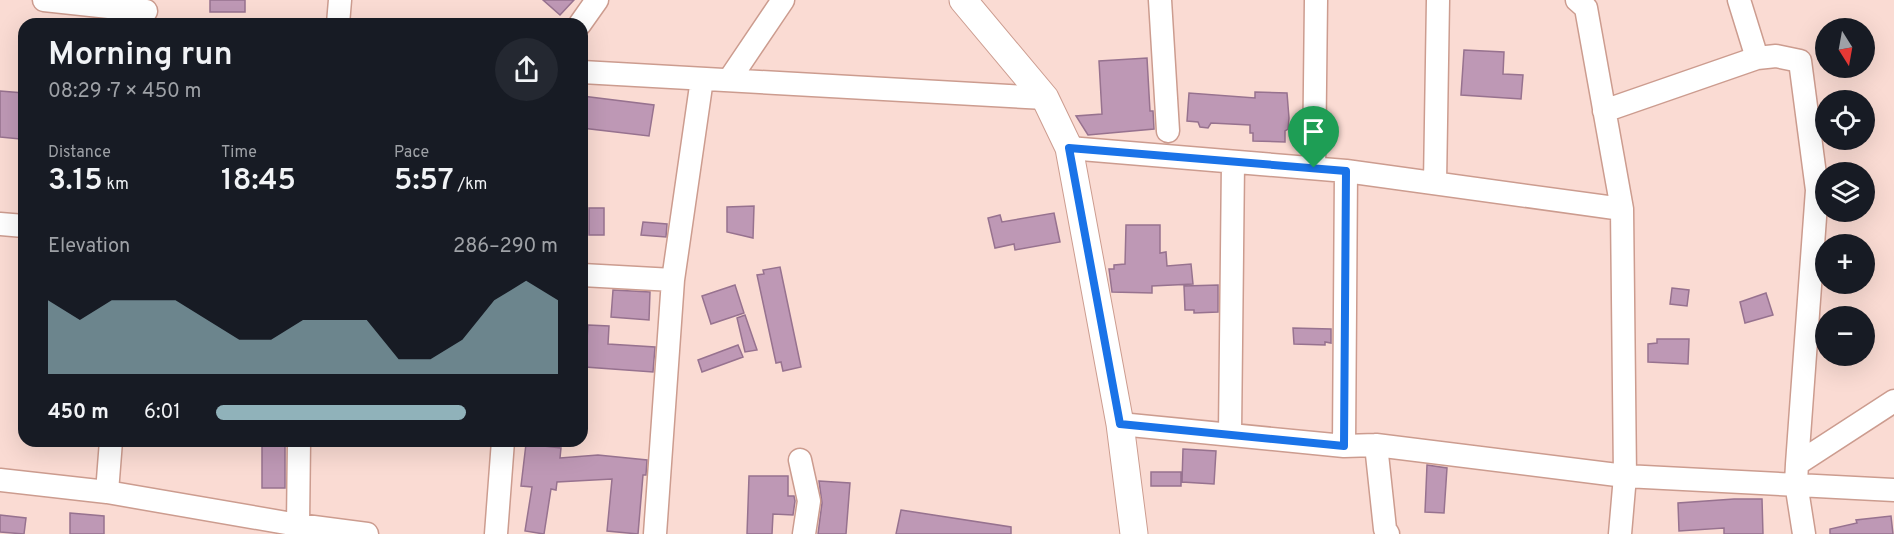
<!DOCTYPE html>
<meta charset="utf-8">
<style>
body{margin:0;font-family:Overpass,sans-serif;background:#242831;color:#f1f3f6;height:100vh;display:flex;flex-direction:column;font-size:22px;white-space:nowrap}
*{box-sizing:border-box;margin:0}
p{font-size:20px;color:#9ea1a6}
.icon{flex:none;width:33px;height:33px;fill:none;stroke:currentColor;stroke-width:2;stroke-linecap:round;stroke-linejoin:round}
.map{position:relative;flex:1;overflow:hidden}
.sheet{position:absolute;left:18px;top:18px;width:570px;height:429px;display:flex;flex-direction:column;background:#171b24;border-radius:18px;box-shadow:0 6px 24px #0002}
.sheet>*{flex:none}
.needle{width:39px;rotate:169deg}
.controls{position:absolute;left:1815px;top:18px;display:grid;gap:12px}
.controls a{display:grid;place-items:center;width:60px;height:60px;border-radius:50%;background:#171b24;box-shadow:0 6px 24px #0002;font-size:30px}
.pin{position:absolute;display:grid;place-items:center;width:51px;height:51px;color:#fff;margin:-62px -26px;border-radius:50% 50% 50% 0;rotate:-45deg;box-shadow:0 0 6px #0007}
.pin .icon{rotate:45deg}
.round{display:grid;place-items:center;flex:none;width:63px;height:63px;border-radius:32px;background:#242831}
.summary{display:flex;align-items:center;justify-content:space-between;height:102px;padding:0 30px}
h1{font-size:33px;font-weight:600;line-height:45px}
.figures{display:grid;grid-template-columns:repeat(3,1fr);gap:9px;height:102px;padding:6px 30px}
.figures div{display:grid;align-content:center}
.figures b{font-size:30px;font-weight:600}
.figures small{font-size:16px;font-weight:400}
.figures p{font-size:16px}
.chart{height:168px;padding:12px 30px}
.chart p{display:flex;justify-content:space-between}
.chart svg{width:100%;height:108px;margin-top:6px;fill:#90b2ba;opacity:.7}
ul{padding:0 30px;list-style:none;font-size:20px}
li{display:grid;grid-template-columns:96px 72px 1fr;align-items:center;height:45px}
li i{height:15px;border-radius:8px;background:#90b2ba}
.map>svg:first-child{display:block}
</style>
<div class="map">
<svg width="1894" height="534" viewBox="0 0 1894 534">
<rect width="100%" height="100%" fill="#fadbd3"/>
<path fill="#be98b5" stroke="#97728f" stroke-width="1.5" d="M 210,0 L 245,0 L 245,12 L 210,12 Z
M 543,0 L 574,0 L 560,15 Z
M 1464,50 L 1504,52 L 1503,74 L 1523,75 L 1521,99 L 1461,95 Z
M 1147,58 L 1150,111 L 1153,111 L 1154,129 L 1088,135 L 1076,116 L 1102,114 L 1099,61 Z
M 0,91 L 24,93 L 24,115 L 20,139 L 0,137 Z
M 1255,92 L 1287,93 L 1289,118 L 1288,129 L 1285,131 L 1285,142 L 1253,141 L 1253,133 L 1250,133 L 1250,125 L 1211,123 L 1208,128 L 1200,127 L 1198,122 L 1187,121 L 1189,93 L 1255,98 Z
M 582,96 L 654,105 L 649,136 L 582,128 Z
M 754,206 L 753,238 L 727,232 L 727,207 Z
M 589,208 L 604,208 L 604,235 L 589,235 Z
M 1054,213 L 1060,242 L 1015,250 L 1014,244 L 995,248 L 988,218 L 1000,215 L 1002,222 Z
M 643,222 L 667,224 L 666,237 L 641,235 Z
M 1126,225 L 1160,225 L 1160,253 L 1166,252 L 1167,266 L 1191,264 L 1193,284 L 1152,286 L 1152,293 L 1112,292 L 1109,269 L 1114,269 L 1114,265 L 1125,264 Z
M 780,267 L 801,367 L 783,371 L 781,362 L 776,363 L 757,275 L 764,274 L 763,270 Z
M 735,285 L 744,313 L 711,324 L 702,296 Z
M 1218,285 L 1218,312 L 1194,313 L 1194,310 L 1185,310 L 1184,286 Z
M 1672,288 L 1689,290 L 1687,306 L 1670,304 Z
M 613,290 L 650,292 L 649,320 L 611,317 Z
M 1766,293 L 1773,315 L 1745,323 L 1740,302 Z
M 745,315 L 757,350 L 745,352 L 737,318 Z
M 588,325 L 609,326 L 608,344 L 655,347 L 653,372 L 585,367 Z
M 1293,328 L 1331,329 L 1331,343 L 1325,342 L 1325,345 L 1294,344 Z
M 1657,339 L 1689,339 L 1688,364 L 1648,362 L 1648,344 L 1657,343 Z
M 738,345 L 743,357 L 702,372 L 698,360 Z
M 262,441 L 285,441 L 285,488 L 262,488 Z
M 526,444 L 561,448 L 560,458 L 598,455 L 647,460 L 646,475 L 643,475 L 638,534 L 607,531 L 612,479 L 557,482 L 556,490 L 551,489 L 544,534 L 525,531 L 532,487 L 521,486 Z
M 1183,449 L 1216,451 L 1214,484 L 1182,482 Z
M 1427,465 L 1447,468 L 1444,513 L 1425,512 Z
M 1151,472 L 1181,472 L 1181,486 L 1151,486 Z
M 749,476 L 788,476 L 788,496 L 794,496 L 795,501 L 793,515 L 773,514 L 772,534 L 747,534 Z
M 819,481 L 850,483 L 846,534 L 818,534 L 822,503 Z
M 1734,499 L 1762,499 L 1763,534 L 1724,534 L 1724,528 L 1679,531 L 1678,503 Z
M 901,510 L 1011,527 L 1011,534 L 896,534 Z
M 70,513 L 104,516 L 104,534 L 70,534 Z
M 0,515 L 26,518 L 24,534 L 0,532 Z
M 1891,516 L 1893,534 L 1830,534 L 1830,529 L 1857,523 L 1856,520 Z"/>
<g fill="none" stroke-linecap="round" stroke-linejoin="round">
<g stroke="#cc9c8f" stroke-width="25">
<path id="minor" d="M 44,0 L 146,11
M 1160,0 L 1168,131
M 1577,0 L 1586,8 L 1622,209 L 1625,476 L 1620,534
M 1739,0 L 1757,58
M 338,24 L 340,0
M 580,24 L 597,0
M 582,72 L 1045,98
M 729,80 L 783,0
M 1604,111 L 1757,58 L 1776,56 L 1800,61 L 1817,190 L 1797,464 L 1796,483 L 1804,534
M 1069,148 L 1346,171 L 1622,209
M 1314,168 L 1316,0
M 1435,183 L 1438,0
M 0,224 L 24,226
M 582,275 L 673,280
M 1120,424 L 1344,446 L 1376,445 L 1625,476 L 1894,490
M 1230,434 L 1233,162
M 1376,445 L 1385,529 L 1388,534
M 1344,446 L 1346,171
M 800,460 L 809,501 L 804,534
M 1797,464 L 1894,401
M 0,480 L 107,492 L 298,525 L 367,534
M 107,492 L 111,441
M 298,525 L 299,441
M 496,534 L 503,441
M 655,534 L 673,280 L 702,79"/>
</g>
<g stroke="#cc9c8f" stroke-width="29">
<path id="major" d="M 963,0 L 1045,98 L 1069,148 L 1120,424 L 1134,534"/>
</g>
<use href="#minor" stroke="#fff" stroke-width="22"/>
<use href="#major" stroke="#fff" stroke-width="27"/>
</g>
<g fill="none" stroke-linecap="round" stroke-linejoin="round">
<g stroke="#fff" stroke-width="12">
<path id="route" d="M 1069,148 L 1346,171 L 1344,446 L 1120,424 Z"/>
</g>
<use href="#route" stroke="#1a73e8" stroke-width="8"/>
</g>
</svg>
<div class="controls">
<a><svg class="needle" viewBox="-14 -14 28 28"><path d="M0-13l5 13h-10z" fill="#e53935"/><path d="M0 13l5-13h-10z" fill="#9ea1a6"/></svg></a>
<a><svg class="icon" aria-label="locate" viewBox="0 0 24 24"><circle cx="12" cy="12" r="6"/><path d="M12 2v4M12 18v4M2 12h4M18 12h4"/></svg></a>
<a><svg class="icon" aria-label="layers" viewBox="0 0 24 24"><path d="M12 4l9 5-9 5-9-5zM3 14l9 5 9-5"/></svg></a>
<a>+</a>
<a>−</a>
</div>
<div class="pin" style="left:1314px;top:168px;background:#1e9e55"><svg class="icon" aria-label="arrive" viewBox="0 0 24 24"><path d="M6 21V4h12l-3 4 3 4H6"/></svg></div>
<section class="sheet">
<div class="summary"><div><h1>Morning run</h1><p>08:29 · 7 × 450 m</p></div><a class="round"><svg class="icon" aria-label="share" viewBox="0 0 24 24"><path d="M12 15V3M7 8l5-5 5 5M5 13v7h14v-7"/></svg></a></div>
<div class="figures">
<div><p>Distance</p><b>3.15<small> km</small></b></div>
<div><p>Time</p><b>18:45</b></div>
<div><p>Pace</p><b>5:57<small> /km</small></b></div>
</div>
<div class="chart"><p><span>Elevation</span>286–290 m</p>
<svg viewBox="0 0 160 44" preserveAspectRatio="none"><path d="M0 44V14L10 22L20 14L30 14L40 14L50 22L60 30L70 30L80 22L90 22L100 22L110 38L120 38L130 30L140 14L150 6L160 14V44z"/></svg>
</div>
<ul>
<li><b>450 m</b>6:01<i style="width:73%"></i></li>
</ul>
</section>
</div>
